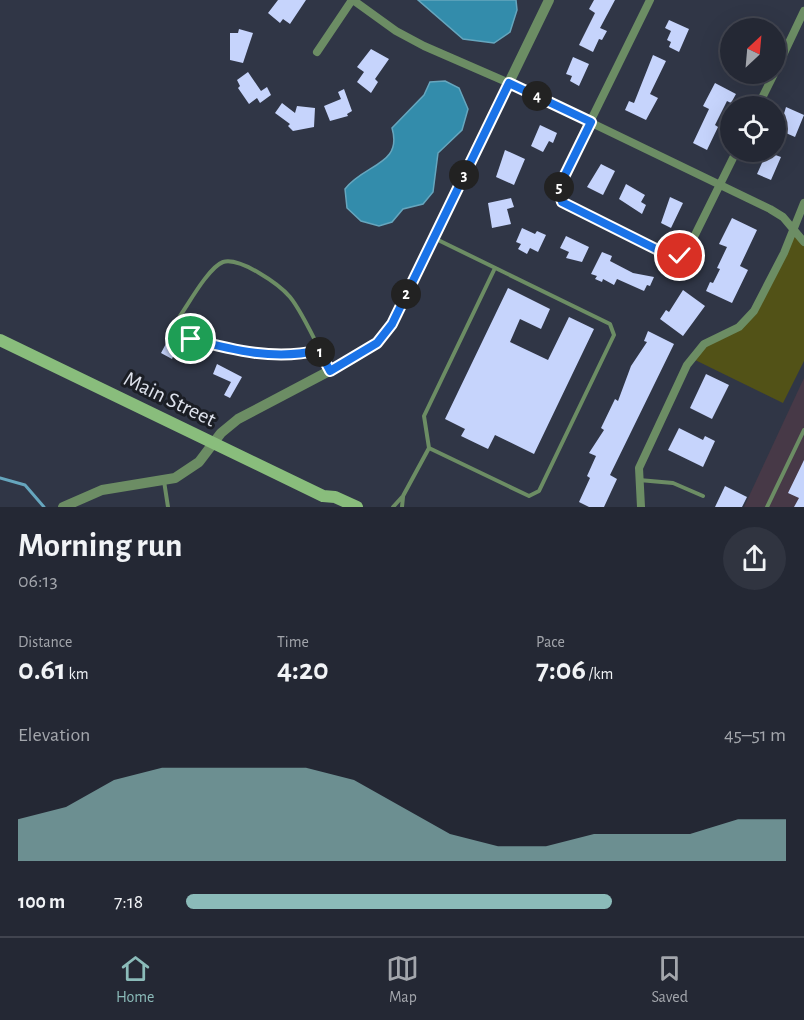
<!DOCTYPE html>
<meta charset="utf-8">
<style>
body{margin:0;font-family:"Alegreya Sans",sans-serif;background:#303440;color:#f1f3f6;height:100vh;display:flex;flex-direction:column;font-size:22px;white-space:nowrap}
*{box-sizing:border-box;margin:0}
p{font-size:20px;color:#a3a6ac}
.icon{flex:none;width:33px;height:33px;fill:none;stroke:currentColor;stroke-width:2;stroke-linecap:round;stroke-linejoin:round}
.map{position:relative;height:507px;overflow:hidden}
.drawer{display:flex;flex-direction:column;background:#242834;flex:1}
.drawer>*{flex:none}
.needle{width:39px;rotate:26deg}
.tools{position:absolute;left:720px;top:18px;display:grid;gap:12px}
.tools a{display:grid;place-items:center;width:66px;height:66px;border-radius:50%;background:#242834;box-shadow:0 6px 24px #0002,0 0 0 2px #41444f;font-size:30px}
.pin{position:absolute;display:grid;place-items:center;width:51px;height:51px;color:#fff;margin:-26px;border:3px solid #fff;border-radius:50%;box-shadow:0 2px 6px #0007}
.km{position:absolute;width:30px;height:30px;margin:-15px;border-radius:50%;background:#222;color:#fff;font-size:16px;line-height:30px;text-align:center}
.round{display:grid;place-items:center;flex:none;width:63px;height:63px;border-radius:32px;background:#303440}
.head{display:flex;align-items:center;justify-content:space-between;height:102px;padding:0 18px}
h1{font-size:33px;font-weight:700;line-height:45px}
.figures{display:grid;grid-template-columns:repeat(3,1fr);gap:9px;height:102px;padding:6px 18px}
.figures div{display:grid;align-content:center}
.figures b{font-size:30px;font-weight:700}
.figures small{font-size:16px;font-weight:400}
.figures p{font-size:16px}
.chart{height:168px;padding:12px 18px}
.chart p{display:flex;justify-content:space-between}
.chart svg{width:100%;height:108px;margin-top:6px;fill:#8bbbb9;opacity:.7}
ul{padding:0 18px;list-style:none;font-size:20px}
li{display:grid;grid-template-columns:96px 72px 1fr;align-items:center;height:45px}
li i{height:15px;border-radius:8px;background:#8bbbb9}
.tabs{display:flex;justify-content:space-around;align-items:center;height:84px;border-top:2px solid #41444f;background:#242834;font-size:16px;color:#a3a6ac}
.tabs a{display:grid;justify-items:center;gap:3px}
.tabs .active{color:#8bbbb9}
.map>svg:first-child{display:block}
</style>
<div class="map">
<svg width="804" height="507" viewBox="0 0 804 507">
<rect width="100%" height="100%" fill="#303646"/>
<path fill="#473947" d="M 804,378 L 804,507 L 744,507 Z"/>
<path fill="#525217" d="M 793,230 L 804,242 L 804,361 L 783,403 L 691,358 L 697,351 L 747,320 Z"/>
<path fill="#338cab" stroke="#66a6be" stroke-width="1.5" d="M 418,0 L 516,0 L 517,10 L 510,32 L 494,43 L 463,39 Z
M 445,81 L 459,88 L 468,109 L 462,130 L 438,153 L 433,192 L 423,204 L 403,209 L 392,222 L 379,226 L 361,221 L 347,208 L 345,189 C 364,164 403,165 392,128 L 424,95 L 430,82 Z"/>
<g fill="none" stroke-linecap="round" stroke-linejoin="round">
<path stroke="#66a6be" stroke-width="3" d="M 0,478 L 25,485 L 44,507"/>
</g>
<path fill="#c6d4fc" d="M 278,0 L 306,0 L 290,24 L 283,19 L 280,23 L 268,13 Z
M 594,0 L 615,0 L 600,28 L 607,31 L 602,40 L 599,39 L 593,52 L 579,45 L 595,13 L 589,9 Z
M 669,20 L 689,29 L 679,52 L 669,47 L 671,42 L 667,40 L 671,31 L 665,28 Z
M 239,29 L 253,33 L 243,63 L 230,60 L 230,33 L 238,33 Z
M 371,49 L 389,59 L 375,79 L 378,82 L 371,93 L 357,82 L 364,72 L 357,67 Z
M 653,55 L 666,61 L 650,94 L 658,98 L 646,120 L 625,110 L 629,101 L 634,103 Z
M 573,57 L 589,64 L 579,86 L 570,81 L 572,76 L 566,74 Z
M 248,72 L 261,91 L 267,87 L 271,95 L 260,103 L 257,98 L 249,104 L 238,88 L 240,86 L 237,80 Z
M 715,83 L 736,94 L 731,103 L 727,101 L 715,125 L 718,127 L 707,150 L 693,143 L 709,109 L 703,106 Z
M 344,89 L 352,111 L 347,114 L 348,116 L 330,121 L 324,106 L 341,99 L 338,92 Z
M 282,103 L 295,113 L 297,106 L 315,108 L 314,127 L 293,131 L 288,126 L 290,124 L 275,113 Z
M 786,107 L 804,115 L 795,137 L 779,130 Z
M 540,125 L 557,133 L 553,143 L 549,141 L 543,152 L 531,146 Z
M 505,150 L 525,159 L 514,185 L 496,177 Z
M 767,152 L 781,157 L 771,180 L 757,174 Z
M 601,164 L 615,171 L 603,195 L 587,187 Z
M 626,184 L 645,195 L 641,202 L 646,205 L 642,214 L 619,199 Z
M 670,197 L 683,203 L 671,228 L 661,223 Z
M 511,198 L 514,207 L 507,209 L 511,224 L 492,228 L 488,203 Z
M 732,218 L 757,230 L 740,266 L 748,270 L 732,303 L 706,291 L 710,282 L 713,283 L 720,269 L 717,268 L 727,247 L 719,244 Z
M 522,228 L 535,234 L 537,231 L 546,235 L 538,252 L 530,248 L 527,254 L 518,249 L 521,244 L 516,242 Z
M 566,236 L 589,247 L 582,262 L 566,258 L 569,252 L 560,248 Z
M 602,252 L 612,256 L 610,261 L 633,273 L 654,277 L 650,286 L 647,285 L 644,291 L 617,279 L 614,285 L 603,279 L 602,282 L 595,279 L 597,276 L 591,274 Z
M 508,288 L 550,309 L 541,329 L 520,319 L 510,342 L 548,360 L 569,317 L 594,329 L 534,454 L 495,435 L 488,449 L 461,436 L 465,429 L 445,419 Z
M 683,290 L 705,306 L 683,336 L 660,319 L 666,310 L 669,312 Z
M 190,320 L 208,329 L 204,338 L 186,328 Z
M 648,331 L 674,344 L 610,475 L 617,479 L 604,507 L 589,507 L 579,502 L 590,478 L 587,476 L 596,456 L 589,453 L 604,430 L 601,428 L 615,399 L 618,401 L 631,366 L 647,342 L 644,341 Z
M 169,338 L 179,343 L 172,359 L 161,353 Z
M 217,364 L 242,377 L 230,398 L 224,395 L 231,382 L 213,374 Z
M 706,374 L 729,385 L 712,419 L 690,408 Z
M 679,428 L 703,440 L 705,436 L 715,441 L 703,467 L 668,450 Z
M 804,460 L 804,507 L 794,507 L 799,498 L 788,493 Z
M 725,486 L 747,497 L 742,507 L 715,507 Z"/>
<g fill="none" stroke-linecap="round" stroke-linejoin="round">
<path stroke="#6c8d64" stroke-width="4" d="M 319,350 C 288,358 192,355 177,324 L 180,316 C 189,303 209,267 223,262 C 240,257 279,284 290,297 C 304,314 319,350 330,370
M 429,448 L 424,416 L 495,268
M 639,480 L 673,483 L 703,496
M 164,481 L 168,507
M 393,507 L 403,496 L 429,448 L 529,496 L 539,491 L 614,335 L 610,324 L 434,238
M 402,507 L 403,497
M 767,507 L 804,430"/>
<path stroke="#6c8d64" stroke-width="8" d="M 353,0 L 396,31 L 424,46 L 509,83 L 770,209 L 783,217 L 804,242
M 650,0 L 560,183 L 558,196 L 568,207 L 668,255 L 680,256 L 689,247 L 736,152
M 317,52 L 352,0
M 776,70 L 804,11
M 758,106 L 774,74
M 641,507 L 639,468 L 687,365 L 704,344 L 739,327 L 754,311 L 784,253 L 804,203"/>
<path stroke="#6c8d64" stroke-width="10" d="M 63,507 L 102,490 L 175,478 L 199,462 L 221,433 L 238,419 L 352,359 L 377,343 L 392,324 L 549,0"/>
<path stroke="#89bd7c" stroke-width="12" d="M 0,340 L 323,496 L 335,497 L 357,507"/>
</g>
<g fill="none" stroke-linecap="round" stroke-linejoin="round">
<g stroke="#fff" stroke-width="12">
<path id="route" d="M 191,339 C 233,350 276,361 319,350 L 330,371 L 377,343 L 392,324 L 509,83 L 591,122 L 558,189 L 562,202 L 668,255 L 680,256"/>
</g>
<use href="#route" stroke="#1a73e8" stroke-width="8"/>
</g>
<g text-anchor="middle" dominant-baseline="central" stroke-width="6" stroke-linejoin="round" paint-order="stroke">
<g font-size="22" fill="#dee2ec" stroke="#1b1e25">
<text transform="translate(170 399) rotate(26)">Main Street</text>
</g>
</g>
</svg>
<div class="tools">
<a><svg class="needle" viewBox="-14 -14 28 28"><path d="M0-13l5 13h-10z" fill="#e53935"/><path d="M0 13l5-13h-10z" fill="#a3a6ac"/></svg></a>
<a><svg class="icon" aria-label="locate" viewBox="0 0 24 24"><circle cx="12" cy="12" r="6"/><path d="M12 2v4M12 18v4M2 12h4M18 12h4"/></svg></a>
</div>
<div class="pin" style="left:191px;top:339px;background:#1e9e55"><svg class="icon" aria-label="arrive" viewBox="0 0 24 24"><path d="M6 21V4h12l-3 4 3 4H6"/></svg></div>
<div class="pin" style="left:680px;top:256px;background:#d93025"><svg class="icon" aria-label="check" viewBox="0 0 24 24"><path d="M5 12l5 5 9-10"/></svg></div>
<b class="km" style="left:320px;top:352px">1</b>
<b class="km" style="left:406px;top:294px">2</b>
<b class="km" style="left:464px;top:175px">3</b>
<b class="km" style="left:537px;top:96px">4</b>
<b class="km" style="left:559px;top:187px">5</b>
</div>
<section class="drawer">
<div class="head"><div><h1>Morning run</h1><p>06:13</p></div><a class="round"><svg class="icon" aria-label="share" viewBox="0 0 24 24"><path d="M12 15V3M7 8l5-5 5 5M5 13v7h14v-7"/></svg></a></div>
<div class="figures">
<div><p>Distance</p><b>0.61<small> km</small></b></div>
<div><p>Time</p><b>4:20</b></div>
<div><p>Pace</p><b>7:06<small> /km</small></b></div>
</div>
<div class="chart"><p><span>Elevation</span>45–51 m</p>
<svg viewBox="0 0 160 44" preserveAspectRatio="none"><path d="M0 44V27L10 22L20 11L30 6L40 6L50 6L60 6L70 11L80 22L90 33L100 38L110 38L120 33L130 33L140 33L150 27L160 27V44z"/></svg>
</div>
<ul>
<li><b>100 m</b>7:18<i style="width:71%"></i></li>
</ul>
</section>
<nav class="tabs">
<a class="active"><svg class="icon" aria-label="home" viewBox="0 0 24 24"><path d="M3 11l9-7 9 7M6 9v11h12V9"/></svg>Home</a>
<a><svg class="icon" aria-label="map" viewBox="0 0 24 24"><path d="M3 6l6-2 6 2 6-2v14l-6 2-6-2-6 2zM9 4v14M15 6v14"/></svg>Map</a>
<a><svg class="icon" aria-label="saved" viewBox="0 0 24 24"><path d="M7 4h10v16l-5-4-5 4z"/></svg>Saved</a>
</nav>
